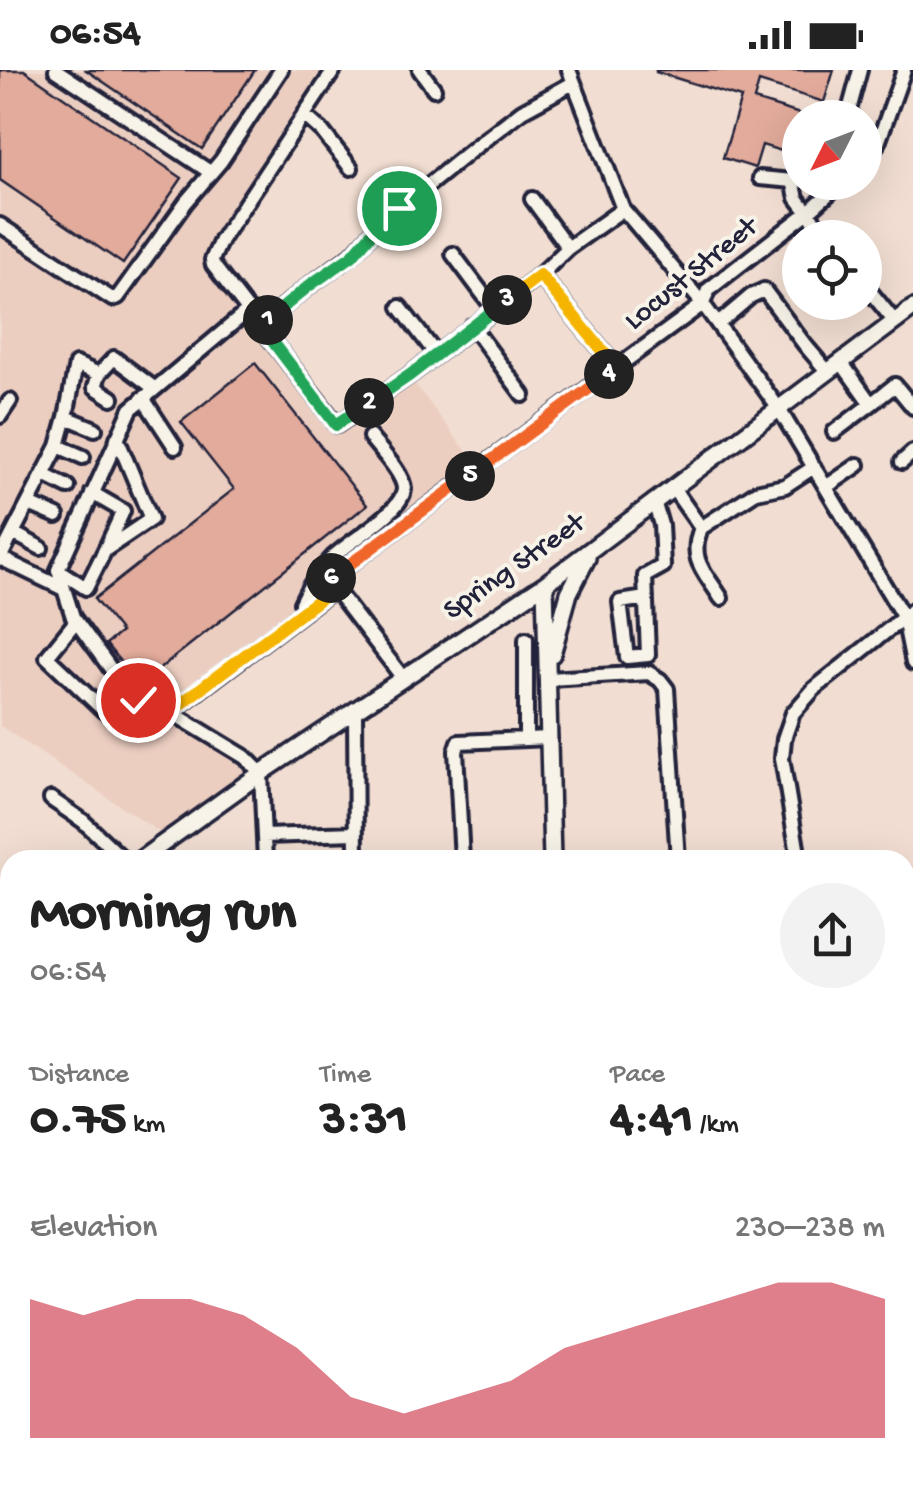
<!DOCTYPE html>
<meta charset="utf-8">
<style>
body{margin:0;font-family:"Gochi Hand",sans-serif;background:#f2f2f2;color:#222;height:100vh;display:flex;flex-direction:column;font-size:38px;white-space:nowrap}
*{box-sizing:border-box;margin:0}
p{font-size:32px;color:#767676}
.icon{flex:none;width:55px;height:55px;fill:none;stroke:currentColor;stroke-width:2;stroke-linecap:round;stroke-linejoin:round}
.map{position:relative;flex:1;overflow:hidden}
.panel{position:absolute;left:0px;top:780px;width:915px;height:642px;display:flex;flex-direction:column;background:#fff;border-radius:30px 30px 0 0;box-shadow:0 10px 40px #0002}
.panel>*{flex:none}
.needle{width:65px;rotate:228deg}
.buttons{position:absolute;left:782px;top:30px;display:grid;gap:20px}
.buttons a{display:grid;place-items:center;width:100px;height:100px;border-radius:50%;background:#fff;box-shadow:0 10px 40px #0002;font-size:50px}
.pin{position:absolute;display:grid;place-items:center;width:85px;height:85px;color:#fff;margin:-42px;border:5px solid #fff;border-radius:50%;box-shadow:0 2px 10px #0007}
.km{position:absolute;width:50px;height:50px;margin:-25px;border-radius:50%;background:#222;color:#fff;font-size:28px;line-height:50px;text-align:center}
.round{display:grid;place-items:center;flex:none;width:105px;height:105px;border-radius:52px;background:#f2f2f2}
.overview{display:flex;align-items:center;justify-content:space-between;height:170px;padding:0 30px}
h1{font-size:55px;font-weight:700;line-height:75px}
.metrics{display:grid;grid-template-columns:repeat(3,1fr);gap:15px;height:170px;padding:10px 30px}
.metrics div{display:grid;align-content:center}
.metrics b{font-size:50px;font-weight:700}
.metrics small{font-size:28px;font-weight:400}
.metrics p{font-size:28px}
.chart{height:280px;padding:20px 30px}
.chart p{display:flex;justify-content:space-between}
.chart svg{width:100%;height:180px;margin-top:10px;fill:#d1495b;opacity:.7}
.status{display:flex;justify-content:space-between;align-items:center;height:70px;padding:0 50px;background:#fff;direction:ltr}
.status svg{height:28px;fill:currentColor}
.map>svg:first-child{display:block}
</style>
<div class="status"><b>06:54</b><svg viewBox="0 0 49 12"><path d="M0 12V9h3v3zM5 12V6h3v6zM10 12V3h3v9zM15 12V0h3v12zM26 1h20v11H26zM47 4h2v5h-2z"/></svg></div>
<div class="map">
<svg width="913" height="1422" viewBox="0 0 913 1422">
<rect width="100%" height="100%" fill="#f1ddd1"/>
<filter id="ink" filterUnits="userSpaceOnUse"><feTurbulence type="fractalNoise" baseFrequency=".01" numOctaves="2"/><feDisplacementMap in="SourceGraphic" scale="20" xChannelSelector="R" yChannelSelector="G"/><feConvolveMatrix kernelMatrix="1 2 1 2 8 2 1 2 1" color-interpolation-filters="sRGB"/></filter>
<g filter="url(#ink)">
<path fill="#eccec1" d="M 0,0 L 334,0 L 212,190 L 336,354 L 405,301 L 480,399 L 329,509 L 335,518 L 171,642 L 261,703 L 170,769 L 0,656 Z"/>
<path fill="#bae6a3" stroke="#6e846f" stroke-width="2.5" d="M 47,1413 L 47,1412 L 210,1413 L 205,1422 L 172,1422 L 168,1418 L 163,1422 L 47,1422 Z"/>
<path fill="#e2ab9b" stroke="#22223b" stroke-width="2.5" d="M 0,0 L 24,0 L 182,108 L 123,194 L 0,110 Z
M 86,0 L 255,0 L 202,79 Z
M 656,0 L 834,0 L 824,32 L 759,12 L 754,30 L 800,44 L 800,66 L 792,92 L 783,89 L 785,82 L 762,75 L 755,98 L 723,88 L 741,28 L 656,2 Z
M 255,293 L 367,435 L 139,615 L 106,574 L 121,562 L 94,529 L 234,419 L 181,352 Z"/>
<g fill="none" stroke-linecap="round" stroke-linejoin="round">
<g stroke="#22223b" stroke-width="20">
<path id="minor" d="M 56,0 L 210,102
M 334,0 L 221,170 L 212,190 L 213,195 L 337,355 L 410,305 L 540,205 L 568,178 L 623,139
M 420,0 L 434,19
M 569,0 L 623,139 L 703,234 L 779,339 L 904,548 L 913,593
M 304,45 L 322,61 L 351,98
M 847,48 L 860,0
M 865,90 L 878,73 L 904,0
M 760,108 L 793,111 L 798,107
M 793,111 L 797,128 L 827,168
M 532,129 L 568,178
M 0,155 L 112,229 L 118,227 L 186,132 L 221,91 L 281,0
M 453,184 L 494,239
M 540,205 L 617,298
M 865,215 L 895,252
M 400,237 L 436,284
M 249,240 L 131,339 L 58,500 L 73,547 L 124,617 L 138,630 L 171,642 L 245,687 L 261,703 L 265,790
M 718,254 L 751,226 L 764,220 L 805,275 L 828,302
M 261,255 L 310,215 L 352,185 L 371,164 L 399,139 L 474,78 L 522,41 L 573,13
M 472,256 L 523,325
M 99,304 L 114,288 L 154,318
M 143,328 L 175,377
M 871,334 L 895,315 L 913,337
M 0,346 L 10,331
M 66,347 L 95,359
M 834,362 L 871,334 L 841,292
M 58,376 L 83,387
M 902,392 L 913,382
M 44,405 L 68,417
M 826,417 L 858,395
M 673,418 L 701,458 C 688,490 705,502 721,528
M 92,423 L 123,441 L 105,480
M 29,434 L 57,446
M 701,458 L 756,422 L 785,416 L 814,397
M 13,463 L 41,478
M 58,500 L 86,518 L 105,480 L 151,449 L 117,368
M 64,519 L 0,488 L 58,376 L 66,347 L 76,294 L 99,304 L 95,317 L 112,328
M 646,528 L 620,532 L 627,587 L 648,585 L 645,506 L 663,496 L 661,455 L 654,431
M 305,541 L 301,533 C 308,517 320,500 332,488 C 348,472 403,441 404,419 C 404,404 379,379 370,367
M 76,551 L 47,587 L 104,641 L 138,630
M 403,608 L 328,510 L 703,234 L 708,220 L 807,143 L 842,112
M 549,609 L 649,603 L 660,610 L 667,619 L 678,790
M 355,641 L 356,790
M 171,642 L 335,518
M 526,669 L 526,569
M 51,729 L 83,751 L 124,790
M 264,766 L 356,763
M 462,790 L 456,681 L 459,672 L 550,668
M 799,790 L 782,688 L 784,669 L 793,643 L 814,619 L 913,540
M 905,995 L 913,988
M 905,1172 L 913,1167
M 905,1357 L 913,1360
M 905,1371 L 913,1374
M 437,1422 L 445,1412
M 678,1422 L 684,1412
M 693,1422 L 699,1412"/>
</g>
<g stroke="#22223b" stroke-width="22">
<path id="major" d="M 545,514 L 552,790
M 552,584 L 569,523 L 587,488
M 140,790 L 261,703 L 545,514 L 913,238
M 0,892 L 10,884
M 572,1412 L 572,1422"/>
</g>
<use href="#minor" stroke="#f7f3e8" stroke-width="12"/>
<use href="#major" stroke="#f7f3e8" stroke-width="15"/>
<path stroke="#22223b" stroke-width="4" stroke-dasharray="15 8" stroke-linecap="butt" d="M 905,906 L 913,899
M 327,1422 L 338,1412"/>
</g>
</g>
<g fill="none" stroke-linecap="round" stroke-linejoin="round" filter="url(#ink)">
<g stroke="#fff" stroke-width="20">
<path id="split-1" d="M 268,250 L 310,215 L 352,186 L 371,164 L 399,138"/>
</g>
<g stroke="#fff" stroke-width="20">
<path id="split-2" d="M 268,250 L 261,256 L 336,355 L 369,333"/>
</g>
<g stroke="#fff" stroke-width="20">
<path id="split-3" d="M 369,333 L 410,305 L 507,230"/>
</g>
<g stroke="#fff" stroke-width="20">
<path id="split-4" d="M 507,230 L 540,205 L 617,298 L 609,304"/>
</g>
<g stroke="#fff" stroke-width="20">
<path id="split-5" d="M 470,406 L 609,304"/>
</g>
<g stroke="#fff" stroke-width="20">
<path id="split-6" d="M 331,508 L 470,406"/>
</g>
<g stroke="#fff" stroke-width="20">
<path id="split-7" d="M 208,613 L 334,518 L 328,510 L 331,508"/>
</g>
<g stroke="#fff" stroke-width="20">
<path id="split-8" d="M 138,630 L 170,642 L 208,613"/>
</g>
<use href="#split-1" stroke="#22a559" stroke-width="12"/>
<use href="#split-2" stroke="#22a559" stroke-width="12"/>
<use href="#split-3" stroke="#22a559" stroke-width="12"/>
<use href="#split-4" stroke="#f5b400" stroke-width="12"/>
<use href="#split-5" stroke="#f0652b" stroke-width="12"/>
<use href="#split-6" stroke="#f0652b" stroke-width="12"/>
<use href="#split-7" stroke="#f5b400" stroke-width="12"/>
<use href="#split-8" stroke="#f5b400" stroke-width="12"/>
</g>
<g text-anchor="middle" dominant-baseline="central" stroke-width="8" stroke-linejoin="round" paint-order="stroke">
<g font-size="30" fill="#22223b" stroke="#f7f3e8">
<text transform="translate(692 205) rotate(-39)">Locust Street</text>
<text transform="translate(515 498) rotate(-35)">Spring Street</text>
</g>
</g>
</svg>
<div class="buttons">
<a><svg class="needle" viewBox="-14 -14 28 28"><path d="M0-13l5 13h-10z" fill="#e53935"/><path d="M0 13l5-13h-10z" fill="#767676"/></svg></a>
<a><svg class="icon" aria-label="locate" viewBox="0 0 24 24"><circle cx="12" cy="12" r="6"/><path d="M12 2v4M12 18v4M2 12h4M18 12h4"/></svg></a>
</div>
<div class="pin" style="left:399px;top:138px;background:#1e9e55"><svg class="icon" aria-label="arrive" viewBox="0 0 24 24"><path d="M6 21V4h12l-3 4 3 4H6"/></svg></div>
<div class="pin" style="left:138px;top:630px;background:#d93025"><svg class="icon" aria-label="check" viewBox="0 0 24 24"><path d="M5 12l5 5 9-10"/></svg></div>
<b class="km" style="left:268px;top:250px">1</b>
<b class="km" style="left:369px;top:333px">2</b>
<b class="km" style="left:507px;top:230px">3</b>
<b class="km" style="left:609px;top:304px">4</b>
<b class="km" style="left:470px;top:406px">5</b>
<b class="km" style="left:331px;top:508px">6</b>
<section class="panel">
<div class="overview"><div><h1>Morning run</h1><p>06:54</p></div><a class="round"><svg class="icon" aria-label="share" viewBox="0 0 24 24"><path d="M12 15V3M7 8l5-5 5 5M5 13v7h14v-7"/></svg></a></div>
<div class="metrics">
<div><p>Distance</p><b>0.75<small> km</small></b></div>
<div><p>Time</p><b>3:31</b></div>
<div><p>Pace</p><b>4:41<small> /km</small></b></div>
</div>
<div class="chart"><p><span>Elevation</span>230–238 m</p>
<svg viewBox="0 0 160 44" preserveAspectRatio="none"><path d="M0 44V10L10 14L20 10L30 10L40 14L50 22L60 34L70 38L80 34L90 30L100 22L110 18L120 14L130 10L140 6L150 6L160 10V44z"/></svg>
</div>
</section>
</div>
